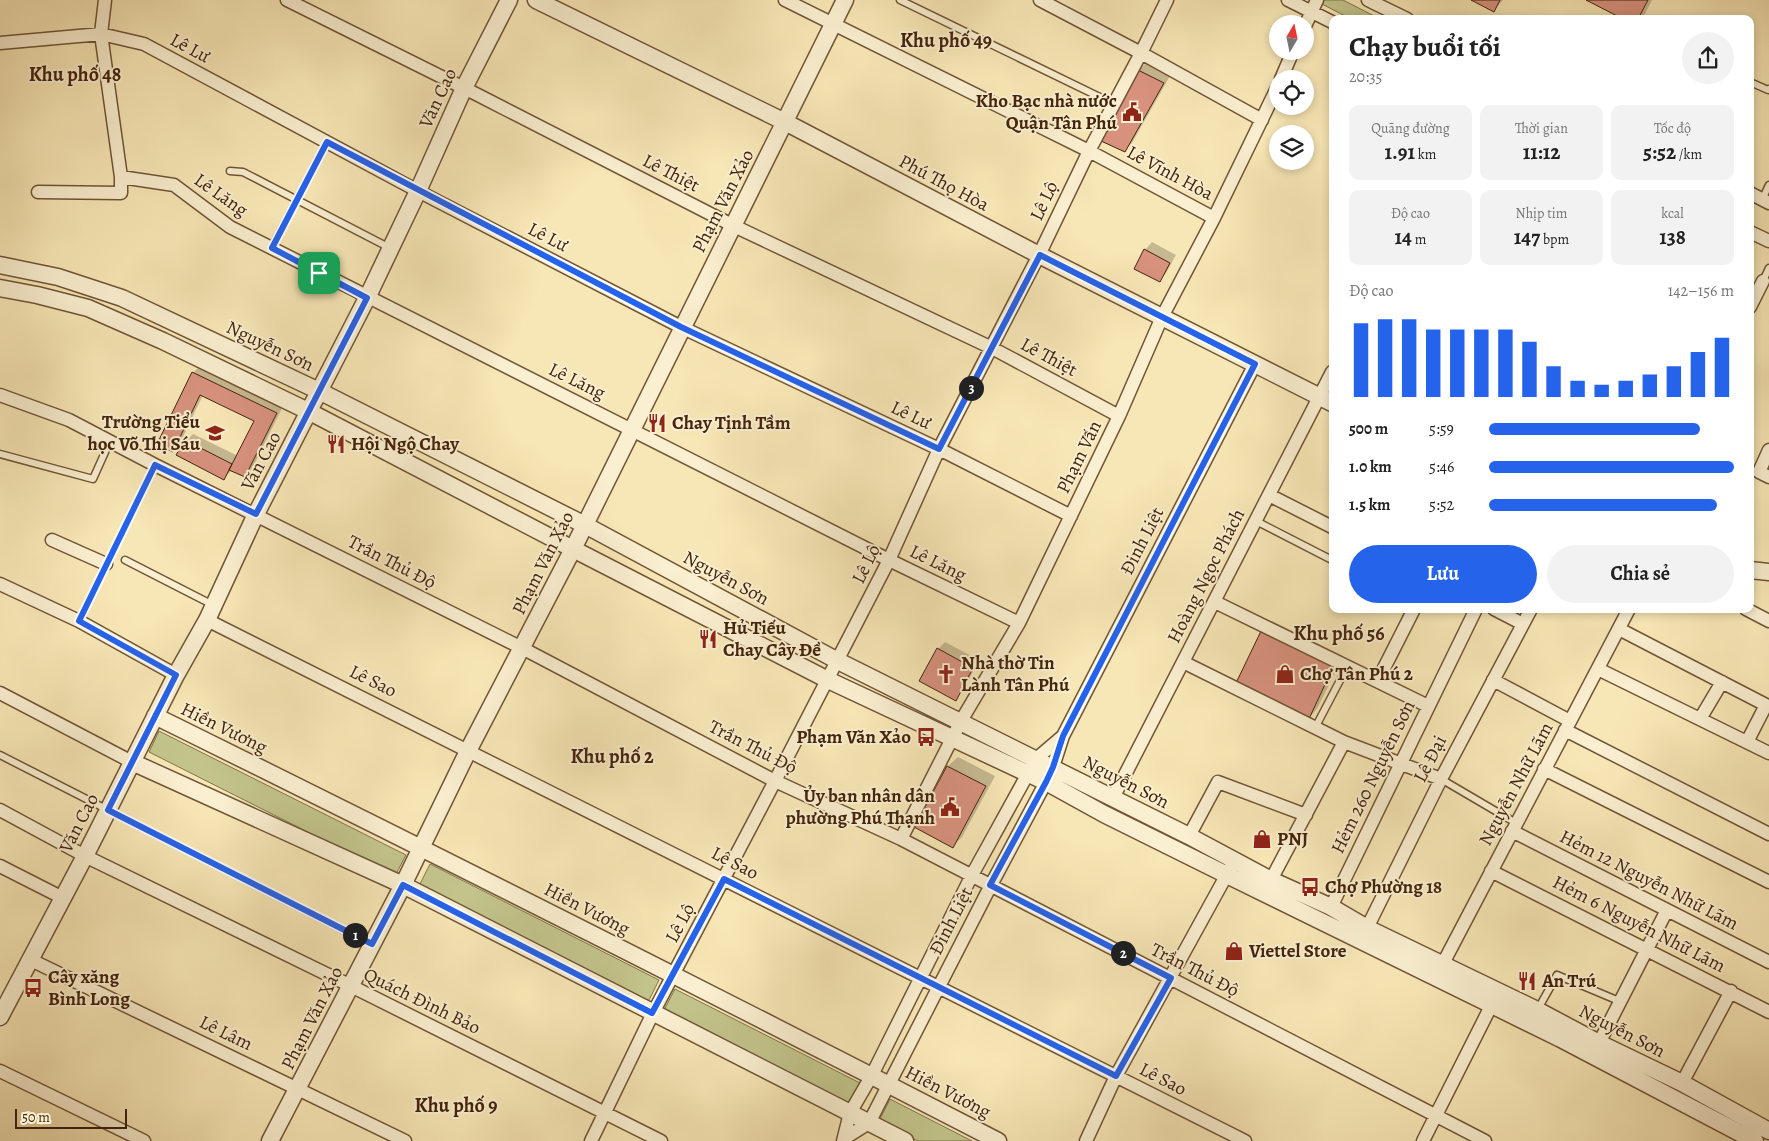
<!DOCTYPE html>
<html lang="vi">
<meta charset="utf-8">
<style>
body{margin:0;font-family:Alegreya,serif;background:#f2f2f2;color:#222;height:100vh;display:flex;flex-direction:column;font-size:19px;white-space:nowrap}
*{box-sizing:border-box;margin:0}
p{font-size:16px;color:#767676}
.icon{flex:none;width:28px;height:28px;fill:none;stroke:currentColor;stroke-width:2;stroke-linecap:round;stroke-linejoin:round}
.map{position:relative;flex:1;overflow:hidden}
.side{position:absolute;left:1329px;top:15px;width:425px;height:598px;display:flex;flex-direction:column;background:#fff;border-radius:10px;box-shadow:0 2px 8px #0003}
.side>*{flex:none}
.needle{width:32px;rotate:9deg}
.controls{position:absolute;left:1269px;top:15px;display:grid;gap:10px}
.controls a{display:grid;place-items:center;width:45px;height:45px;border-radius:50%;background:#fff;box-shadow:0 2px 8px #0003;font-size:25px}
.scale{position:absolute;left:15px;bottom:12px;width:112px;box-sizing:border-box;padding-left:5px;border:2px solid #43240c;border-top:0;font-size:14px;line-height:18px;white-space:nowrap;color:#43240c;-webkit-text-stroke:4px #faefd0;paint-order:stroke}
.pin{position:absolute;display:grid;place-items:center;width:42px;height:42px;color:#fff;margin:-21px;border-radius:10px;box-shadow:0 2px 8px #0006}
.km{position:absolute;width:25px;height:25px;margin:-12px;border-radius:50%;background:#222;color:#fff;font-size:14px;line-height:25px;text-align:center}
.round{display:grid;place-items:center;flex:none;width:52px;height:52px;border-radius:26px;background:#f2f2f2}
.headline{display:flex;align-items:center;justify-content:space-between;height:85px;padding:0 20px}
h1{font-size:28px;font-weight:700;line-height:38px}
.figures{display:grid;grid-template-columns:repeat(3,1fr);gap:8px;height:85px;padding:5px 20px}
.figures div{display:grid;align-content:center;border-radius:10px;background:#f2f2f2;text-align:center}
.figures b{font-size:21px;font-weight:700}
.figures small{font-size:14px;font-weight:400}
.figures p{font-size:14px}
.chart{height:140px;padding:10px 20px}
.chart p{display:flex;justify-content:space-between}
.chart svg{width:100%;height:90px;margin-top:5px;stroke:#2563eb;stroke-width:6}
.cta{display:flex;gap:10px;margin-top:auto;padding:10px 20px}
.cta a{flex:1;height:58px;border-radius:30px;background:#2563eb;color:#fff;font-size:20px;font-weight:700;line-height:58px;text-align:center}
.cta a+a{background:#f2f2f2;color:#222}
ul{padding:0 20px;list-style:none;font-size:16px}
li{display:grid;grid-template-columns:80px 60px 1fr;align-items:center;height:38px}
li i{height:12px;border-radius:6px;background:#2563eb}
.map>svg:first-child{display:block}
</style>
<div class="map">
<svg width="1769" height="1141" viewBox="0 0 1769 1141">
<rect width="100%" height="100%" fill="#f8e7b6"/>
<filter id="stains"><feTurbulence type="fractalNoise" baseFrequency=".004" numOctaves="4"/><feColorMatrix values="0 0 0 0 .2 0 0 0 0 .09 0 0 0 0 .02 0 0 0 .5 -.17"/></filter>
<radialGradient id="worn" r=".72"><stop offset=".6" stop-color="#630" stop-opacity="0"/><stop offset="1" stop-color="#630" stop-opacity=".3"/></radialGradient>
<path fill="#c2c48b" stroke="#82744c" d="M 1321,0 L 1343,0 L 1380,19 L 1351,19 L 1320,3 Z
M 159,731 L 406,855 L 395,876 L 149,752 Z
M 430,864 L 659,980 L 648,1002 L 419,886 Z
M 675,989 L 862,1084 L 852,1105 L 664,1010 Z
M 890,1099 L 972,1141 L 918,1141 L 879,1121 Z"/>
<path fill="#0003" d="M 1474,0 L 1503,0 L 1494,10 Z
M 1589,0 L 1652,0 L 1645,14 L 1640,19 L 1625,19 Z
M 1146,63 L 1170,76 L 1132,143 L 1125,150 L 1102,140 L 1139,70 Z
M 1152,242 L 1176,255 L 1166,273 L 1159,280 L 1135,269 L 1145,250 Z
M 200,366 L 283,406 L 252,469 L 245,476 L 232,470 L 224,478 L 186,441 L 193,434 L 238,456 L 255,420 L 203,395 L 180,443 L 173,450 L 193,373 Z
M 1272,621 L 1343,656 L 1317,709 L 1308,719 L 1263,630 Z
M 945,642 L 979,660 L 962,692 L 955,699 L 938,649 Z
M 958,757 L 995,776 L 962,837 L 953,846 L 916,827 L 948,766 Z"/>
<path fill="#d8927e" stroke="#43240c" d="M 1471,0 L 1500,0 L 1494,12 Z
M 1586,0 L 1648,0 L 1638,19 L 1623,19 Z
M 1138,70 L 1164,83 L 1125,152 L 1101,141 Z
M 1144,249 L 1170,263 L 1160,282 L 1134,269 Z
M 192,372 L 277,413 L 245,477 L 229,470 L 254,421 L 200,395 L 173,452 L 157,444 Z
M 185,440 L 232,464 L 224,480 L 176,455 Z
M 1262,629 L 1334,665 L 1308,721 L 1236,683 Z
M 937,648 L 973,668 L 956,701 L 919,681 Z
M 947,766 L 986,786 L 953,848 L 914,827 Z"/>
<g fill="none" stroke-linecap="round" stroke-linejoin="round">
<g stroke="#705536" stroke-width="9">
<path id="service" d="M 900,0 L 1114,104
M 1750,82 L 1768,90 L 1769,89
M 230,171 L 243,172 L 390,248
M 1762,200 L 1769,185
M 271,249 L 327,142
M 1763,281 L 1769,268
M 0,454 L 93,479 L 110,441
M 1256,521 L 1332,560
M 125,560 L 213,605
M 79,621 L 155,465
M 1315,728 L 1347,667
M 0,755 L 371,944
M 1441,779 L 1516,823
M 1538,1009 L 1557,975 L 1619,1001"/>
</g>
<g stroke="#705536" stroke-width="15">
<path id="minor" d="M 287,0 L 476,94 L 734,226 L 992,348 L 1119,416
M 785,0 L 1089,151 L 1214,218
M 1040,0 L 1141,53 L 1262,120
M 1288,0 L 1332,22
M 1368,0 L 1407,19
M 1305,26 L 1317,0
M 0,43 L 101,34 L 144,44 L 418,191 L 681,327 L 939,449 L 1071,516
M 1281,79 L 1293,51
M 121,177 L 174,185 L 230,227 L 889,560 L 1019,623
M 38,192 L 121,193 L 121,177 L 101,34 L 105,0
M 1750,193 L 1769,203
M 1750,232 L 1769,241
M 1750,307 L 1763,281
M 0,395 L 69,420 L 155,465 L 522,648 L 775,781 L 901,839 L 1485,1141
M 1769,450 L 1759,472 L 1769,477
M 1269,495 L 1332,527
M 52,540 L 106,564
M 0,584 L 79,621 L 176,675
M 1215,602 L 1428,706
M 1494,609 L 1523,624
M 1746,609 L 1769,621
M 207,620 C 554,791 899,967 1245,1141
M 1619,629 L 1766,705 L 1747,742
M 1183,662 L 1344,742 L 1441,779
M 1598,669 L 1769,753
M 1378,680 L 1414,609
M 1493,680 L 1570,721
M 0,693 L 132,762
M 1700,719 L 1722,682
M 1565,730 L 1769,834
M 1544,769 L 1769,882
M 1113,798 L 1332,372
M 0,810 L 85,856 L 351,986 L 661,1141
M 1512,831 L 1769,962
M 1189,836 L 1218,782 L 1306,815
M 901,839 L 961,721 L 1019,623 L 1119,416 L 1162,317 L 1214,218 L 1278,86
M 0,866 L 63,898
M 1491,871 L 1769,1012
M 1271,880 L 1344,742
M 1331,907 L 1476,609
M 1367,928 L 1441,779 L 1531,609
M 31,960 L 405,1141
M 1438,973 L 1629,609
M 1599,1043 L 1667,910
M 0,1071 L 144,1141
M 1682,1083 L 1731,991
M 845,1138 L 869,1123 L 991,885 L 1046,782 L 1053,767 L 1063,736 L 1255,364
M 591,1141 L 653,1013 L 775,781 L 889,560 L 939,449 L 1039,255 L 1089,151 L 1141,53 L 1167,0
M 843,1141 L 850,1113 L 872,1075 L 972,875 L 1036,759 L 1063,736
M 1086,1141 L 1116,1076 L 1231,867
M 1423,1141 L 1492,1004"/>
</g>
<g stroke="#705536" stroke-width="19">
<path id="tertiary" d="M 536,0 L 785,122 L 1039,255 L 1332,403
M 0,265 L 58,277 L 122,298 L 319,391 L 585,525 L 838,661 L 1189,836 L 1271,880 L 1331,907 L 1367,928 L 1537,1010 L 1599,1043 L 1682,1083 L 1769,1131
M 0,288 L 37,295 L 88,308 L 163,341 L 310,412 L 573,549 L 828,680 L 1046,782 L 1104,814 L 1227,875 L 1561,1039 L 1755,1141
M 1750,570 L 1769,572
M 155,716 C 437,855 719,997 998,1141
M 132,762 L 403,885 L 905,1141
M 0,1017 L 85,856 L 176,675 L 207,620 L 256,514 L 367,298 L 418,191 L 464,88 L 509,0
M 270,1141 L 403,885 L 469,749 L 573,549 L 845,0"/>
</g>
<use href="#service" stroke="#faefd0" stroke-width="6"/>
<use href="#minor" stroke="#faefd0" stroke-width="12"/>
<use href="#tertiary" stroke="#faefd0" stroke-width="16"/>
</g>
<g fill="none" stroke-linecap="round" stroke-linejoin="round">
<g stroke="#fff" stroke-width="10">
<path id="route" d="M 327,142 L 681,327 L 939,449 L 1040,255 L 1255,364 L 1063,736 L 1053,767 L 1046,782 L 990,885 L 1171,978 L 1116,1076 L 724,879 L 652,1013 L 403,885 L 372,944 L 108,810 L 176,675 L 79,621 L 155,465 L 256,514 L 367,298 L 272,248 Z"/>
</g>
<use href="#route" stroke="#2563eb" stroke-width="6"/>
</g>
<defs>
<g id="civic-bare" transform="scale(1.5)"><path d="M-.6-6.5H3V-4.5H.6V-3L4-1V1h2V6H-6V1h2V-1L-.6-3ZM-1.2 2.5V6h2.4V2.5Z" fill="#8f2418" stroke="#faefd0" stroke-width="2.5" paint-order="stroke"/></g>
<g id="restaurant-bare" transform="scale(1.5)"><path d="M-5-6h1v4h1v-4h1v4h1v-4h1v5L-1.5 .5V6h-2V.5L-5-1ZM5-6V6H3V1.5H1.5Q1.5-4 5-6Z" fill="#8f2418" stroke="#faefd0" stroke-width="2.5" paint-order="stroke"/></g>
<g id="school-bare" transform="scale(1.5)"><path d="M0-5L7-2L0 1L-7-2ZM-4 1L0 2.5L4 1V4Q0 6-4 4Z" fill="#8f2418" stroke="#faefd0" stroke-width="2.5" paint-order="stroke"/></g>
<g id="church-bare" transform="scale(1.5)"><path d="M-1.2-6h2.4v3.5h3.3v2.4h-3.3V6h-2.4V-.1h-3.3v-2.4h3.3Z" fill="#8f2418" stroke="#faefd0" stroke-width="2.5" paint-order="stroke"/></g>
<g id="shop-bare" transform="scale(1.5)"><path d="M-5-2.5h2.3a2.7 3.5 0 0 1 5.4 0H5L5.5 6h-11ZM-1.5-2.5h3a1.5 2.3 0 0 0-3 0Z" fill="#8f2418" stroke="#faefd0" stroke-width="2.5" paint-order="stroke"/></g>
<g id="bus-bare" transform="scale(1.5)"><path d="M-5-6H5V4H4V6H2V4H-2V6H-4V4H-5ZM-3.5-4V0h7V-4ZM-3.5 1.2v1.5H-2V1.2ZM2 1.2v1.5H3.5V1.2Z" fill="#8f2418" stroke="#faefd0" stroke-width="2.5" paint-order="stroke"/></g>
</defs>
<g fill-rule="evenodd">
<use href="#civic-bare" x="1132" y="112"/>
<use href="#restaurant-bare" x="657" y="423"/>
<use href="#school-bare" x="215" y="433"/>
<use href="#restaurant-bare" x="336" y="444"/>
<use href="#restaurant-bare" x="708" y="639"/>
<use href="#church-bare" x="946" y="674"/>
<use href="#shop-bare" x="1285" y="674"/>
<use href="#bus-bare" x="926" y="737"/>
<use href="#civic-bare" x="950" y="807"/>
<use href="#shop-bare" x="1262" y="839"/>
<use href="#bus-bare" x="1310" y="887"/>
<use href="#shop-bare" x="1234" y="951"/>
<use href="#restaurant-bare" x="1527" y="981"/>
<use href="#bus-bare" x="33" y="988"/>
</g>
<g text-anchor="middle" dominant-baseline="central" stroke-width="4" stroke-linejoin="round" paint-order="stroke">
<g font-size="19" fill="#43240c" stroke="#faefd0">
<text transform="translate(190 48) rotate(28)">Lê Lư</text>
<text transform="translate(438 98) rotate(-65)">Văn Cao</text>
<text transform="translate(671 173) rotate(27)">Lê Thiệt</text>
<text transform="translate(1170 173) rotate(28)">Lê Vĩnh Hòa</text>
<text transform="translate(944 183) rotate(28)">Phú Thọ Hòa</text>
<text transform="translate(221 195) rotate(35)">Lê Lăng</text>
<text transform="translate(723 201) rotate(-63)">Phạm Văn Xảo</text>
<text transform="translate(1044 201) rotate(-65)">Lê Lộ</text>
<text transform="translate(548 237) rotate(27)">Lê Lư</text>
<text transform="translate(270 346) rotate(25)">Nguyễn Sơn</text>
<text transform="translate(1049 357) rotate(28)">Lê Thiệt</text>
<text transform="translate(577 381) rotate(26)">Lê Lăng</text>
<text transform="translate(911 415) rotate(25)">Lê Lư</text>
<text transform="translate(1079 457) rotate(-64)">Phạm Vấn</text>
<text transform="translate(261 461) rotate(-62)">Văn Cao</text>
<text transform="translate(1142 541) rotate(-63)">Đinh Liệt</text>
<text transform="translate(392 562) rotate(27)">Trần Thủ Độ</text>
<text transform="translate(543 563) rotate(-63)">Phạm Văn Xảo</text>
<text transform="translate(938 563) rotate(26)">Lê Lăng</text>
<text transform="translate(866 564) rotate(-64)">Lê Lộ</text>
<text transform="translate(1206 576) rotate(-63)">Hoàng Ngọc Phách</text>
<text transform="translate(726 578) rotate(28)">Nguyễn Sơn</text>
<text transform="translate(373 681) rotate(26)">Lê Sao</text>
<text transform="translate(224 728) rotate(26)">Hiền Vương</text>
<text transform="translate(753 747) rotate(27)">Trần Thủ Độ</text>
<text transform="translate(1430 759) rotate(-63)">Lê Đại</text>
<text transform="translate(1373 777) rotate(-64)">Hẻm 260 Nguyễn Sơn</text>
<text transform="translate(1126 782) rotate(27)">Nguyễn Sơn</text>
<text transform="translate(1516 784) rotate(-62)">Nguyễn Nhữ Lãm</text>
<text transform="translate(79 823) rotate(-63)">Văn Cao</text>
<text transform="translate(735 863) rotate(27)">Lê Sao</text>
<text transform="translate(1649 880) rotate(27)">Hẻm 12 Nguyễn Nhữ Lãm</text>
<text transform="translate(587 909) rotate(27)">Hiền Vương</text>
<text transform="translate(951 921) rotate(-63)">Đinh Liệt</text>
<text transform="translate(680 923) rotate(-62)">Lê Lộ</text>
<text transform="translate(1639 924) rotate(27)">Hẻm 6 Nguyễn Nhữ Lãm</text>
<text transform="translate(1195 970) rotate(27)">Trần Thủ Độ</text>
<text transform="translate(422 1001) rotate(26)">Quách Đình Bảo</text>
<text transform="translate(312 1018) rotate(-63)">Phạm Văn Xảo</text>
<text transform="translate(1622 1031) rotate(27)">Nguyễn Sơn</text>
<text transform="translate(226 1033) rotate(26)">Lê Lâm</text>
<text transform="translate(1163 1079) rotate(27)">Lê Sao</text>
<text transform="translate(948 1092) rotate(27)">Hiền Vương</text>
</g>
<g font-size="19" font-weight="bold" fill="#43240c" stroke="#faefd0" text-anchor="start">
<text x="1117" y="101" text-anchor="end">Kho Bạc nhà nước<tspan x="1117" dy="22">Quận Tân Phú</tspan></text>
<text x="200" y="422" text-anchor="end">Trường Tiểu<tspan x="200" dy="22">học Võ Thị Sáu</tspan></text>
<text x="672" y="423">Chay Tịnh Tầm</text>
<text x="351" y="444">Hội Ngộ Chay</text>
<text x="723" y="628">Hủ Tiếu<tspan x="723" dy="22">Chay Cây Đề</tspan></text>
<text x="961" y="663">Nhà thờ Tin<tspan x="961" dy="22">Lành Tân Phú</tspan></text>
<text x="1300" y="674">Chợ Tân Phú 2</text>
<text x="911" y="737" text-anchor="end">Phạm Văn Xảo</text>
<text x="935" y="796" text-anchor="end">Ủy ban nhân dân<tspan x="935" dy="22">phường Phú Thạnh</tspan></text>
<text x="1277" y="839">PNJ</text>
<text x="1325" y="887">Chợ Phường 18</text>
<text x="1249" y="951">Viettel Store</text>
<text x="48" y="977">Cây xăng<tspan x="48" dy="22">Bình Long</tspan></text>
<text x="1542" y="981">An Trú</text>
</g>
<g font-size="20" font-weight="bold" fill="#43240c" stroke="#faefd0">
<text x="946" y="40">Khu phố 49</text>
<text x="75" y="74">Khu phố 48</text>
<text x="1339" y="633">Khu phố 56</text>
<text x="612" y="756">Khu phố 2</text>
<text x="456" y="1105">Khu phố 9</text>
</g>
</g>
<rect width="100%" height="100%" filter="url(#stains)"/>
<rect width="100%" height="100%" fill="url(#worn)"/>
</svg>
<div class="controls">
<a><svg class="needle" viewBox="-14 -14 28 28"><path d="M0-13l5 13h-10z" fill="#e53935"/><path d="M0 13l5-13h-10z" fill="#767676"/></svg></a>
<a><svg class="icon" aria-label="locate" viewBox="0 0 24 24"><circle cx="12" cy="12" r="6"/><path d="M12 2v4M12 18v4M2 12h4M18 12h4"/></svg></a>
<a><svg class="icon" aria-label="layers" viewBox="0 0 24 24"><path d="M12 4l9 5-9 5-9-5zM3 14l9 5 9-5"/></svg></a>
</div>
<div class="scale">50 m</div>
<div class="pin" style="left:319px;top:273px;background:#1e9e55"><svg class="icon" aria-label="arrive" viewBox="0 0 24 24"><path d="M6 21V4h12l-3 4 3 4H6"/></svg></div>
<b class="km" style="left:355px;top:935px">1</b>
<b class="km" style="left:1123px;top:953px">2</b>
<b class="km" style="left:971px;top:388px">3</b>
<section class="side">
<div class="headline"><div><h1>Chạy buổi tối</h1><p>20:35</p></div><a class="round"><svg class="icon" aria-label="share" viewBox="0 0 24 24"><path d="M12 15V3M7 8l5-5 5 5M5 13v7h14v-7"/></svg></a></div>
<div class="figures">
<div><p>Quãng đường</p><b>1.91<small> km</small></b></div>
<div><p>Thời gian</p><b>11:12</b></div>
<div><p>Tốc độ</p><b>5:52<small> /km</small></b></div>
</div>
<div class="figures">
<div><p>Độ cao</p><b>14<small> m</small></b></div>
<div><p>Nhịp tim</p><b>147<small> bpm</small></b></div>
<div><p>kcal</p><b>138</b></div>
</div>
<div class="chart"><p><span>Độ cao</span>142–156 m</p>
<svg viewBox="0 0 160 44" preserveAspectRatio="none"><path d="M5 44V8M15 44V6M25 44V6M35 44V11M45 44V11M55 44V11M65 44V11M75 44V17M85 44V29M95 44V36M105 44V38M115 44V36M125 44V33M135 44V29M145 44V22M155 44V15"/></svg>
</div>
<ul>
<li><b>500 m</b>5:59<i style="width:86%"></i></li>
<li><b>1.0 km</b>5:46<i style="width:100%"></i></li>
<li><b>1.5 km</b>5:52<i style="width:93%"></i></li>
</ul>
<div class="cta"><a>Lưu</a><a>Chia sẻ</a></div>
</section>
</div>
